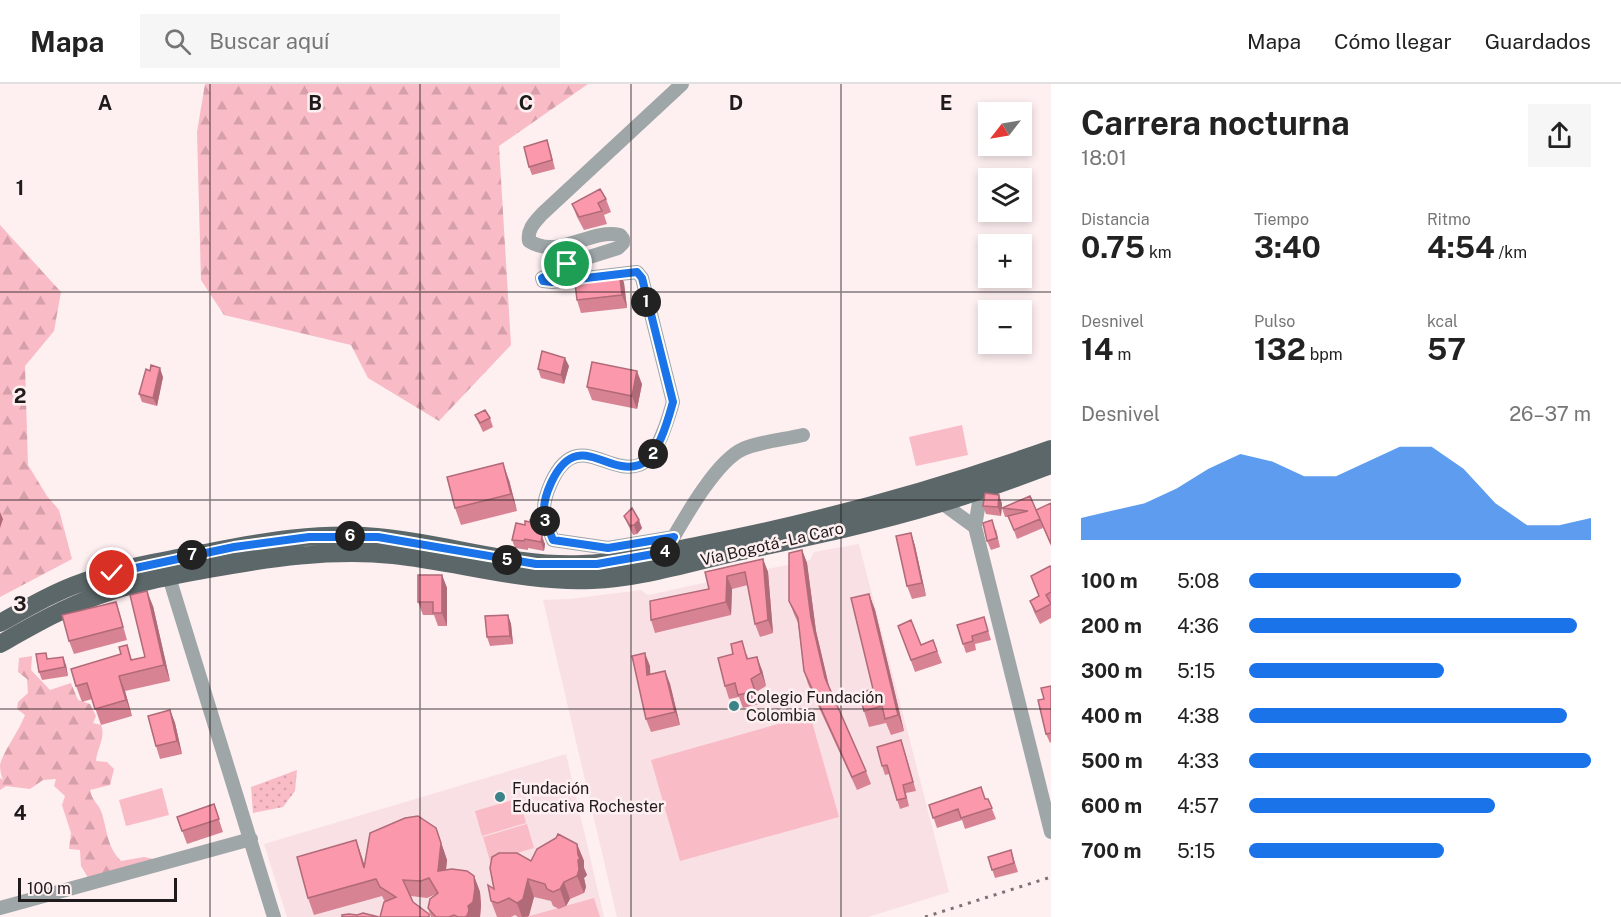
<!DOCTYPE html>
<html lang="es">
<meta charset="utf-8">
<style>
body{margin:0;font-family:"Public Sans",sans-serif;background:#f6f6f6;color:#222;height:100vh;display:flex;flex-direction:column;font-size:22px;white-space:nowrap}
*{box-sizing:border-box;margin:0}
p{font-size:20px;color:#767676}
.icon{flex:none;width:33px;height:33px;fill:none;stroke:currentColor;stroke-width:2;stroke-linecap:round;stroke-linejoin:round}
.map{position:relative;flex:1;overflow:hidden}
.side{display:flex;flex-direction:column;background:#fff;width:570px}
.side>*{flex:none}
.needle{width:39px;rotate:239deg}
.tools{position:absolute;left:978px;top:18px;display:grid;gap:12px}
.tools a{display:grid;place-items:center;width:54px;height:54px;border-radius:0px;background:#fff;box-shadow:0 3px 9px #0003;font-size:30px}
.scale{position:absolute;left:18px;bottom:15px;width:159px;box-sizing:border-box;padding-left:6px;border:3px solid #1f1a1b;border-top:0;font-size:16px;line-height:21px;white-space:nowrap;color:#1f1a1b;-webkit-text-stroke:4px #feeff1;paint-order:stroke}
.pin{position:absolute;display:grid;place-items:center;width:51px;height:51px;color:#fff;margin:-26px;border:3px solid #fff;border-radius:50%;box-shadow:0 2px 6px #0007}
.km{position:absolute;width:30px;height:30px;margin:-15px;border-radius:50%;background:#222;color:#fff;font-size:16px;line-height:30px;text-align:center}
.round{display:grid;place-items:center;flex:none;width:63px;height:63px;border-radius:0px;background:#f6f6f6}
.headline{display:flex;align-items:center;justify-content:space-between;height:102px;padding:0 30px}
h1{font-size:33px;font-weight:700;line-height:45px}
.figures{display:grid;grid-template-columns:repeat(3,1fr);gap:9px;height:102px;padding:6px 30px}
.figures div{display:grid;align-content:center}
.figures b{font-size:30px;font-weight:700}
.figures small{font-size:16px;font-weight:400}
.figures p{font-size:16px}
.chart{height:168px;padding:12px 30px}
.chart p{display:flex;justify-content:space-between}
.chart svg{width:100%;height:108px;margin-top:6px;fill:#1a73e8;opacity:.7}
ul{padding:0 30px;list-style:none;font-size:20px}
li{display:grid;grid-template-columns:96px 72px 1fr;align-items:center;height:45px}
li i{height:15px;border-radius:8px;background:#1a73e8}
header{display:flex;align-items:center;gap:36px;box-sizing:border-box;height:84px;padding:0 30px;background:#fff;border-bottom:2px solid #e0e0e0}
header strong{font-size:28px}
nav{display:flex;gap:33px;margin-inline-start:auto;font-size:21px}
.search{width:420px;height:54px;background:#f6f6f6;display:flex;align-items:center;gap:15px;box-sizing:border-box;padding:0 21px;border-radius:0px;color:#767676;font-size:22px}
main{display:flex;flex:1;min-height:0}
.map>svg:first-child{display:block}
</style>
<header>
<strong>Mapa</strong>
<div class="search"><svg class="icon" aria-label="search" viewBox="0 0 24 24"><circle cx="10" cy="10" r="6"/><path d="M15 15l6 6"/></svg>Buscar aquí</div>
<nav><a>Mapa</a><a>Cómo llegar</a><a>Guardados</a></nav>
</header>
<main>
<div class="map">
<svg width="1051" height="833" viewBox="0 0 1051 833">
<defs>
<pattern id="grass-dots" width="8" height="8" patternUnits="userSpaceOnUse" patternTransform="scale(1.5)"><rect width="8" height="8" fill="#f9bbc5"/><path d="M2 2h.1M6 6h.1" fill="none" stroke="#d5a0a9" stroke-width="1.8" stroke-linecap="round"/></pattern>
<pattern id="forest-firs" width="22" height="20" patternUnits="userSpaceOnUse" patternTransform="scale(1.5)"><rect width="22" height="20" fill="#f9bbc5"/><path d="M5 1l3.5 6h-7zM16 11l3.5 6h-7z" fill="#d5a0a9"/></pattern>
</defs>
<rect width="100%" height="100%" fill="#feeff1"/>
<path fill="#f9e0e4" d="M 859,460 L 949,808 L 868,833 L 617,833 L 543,516 L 570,515 L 641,506 L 648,511 L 810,476 L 814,468 Z
M 566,670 L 604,833 L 287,833 L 264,760 Z"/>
<path fill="url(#grass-dots)" d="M 297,686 L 295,707 L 283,723 L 253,729 L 251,703 Z"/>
<path fill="url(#forest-firs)" d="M 205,0 L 588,0 L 499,62 L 511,261 L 439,337 L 368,294 L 351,261 L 224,231 L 201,196 L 197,48 Z
M 0,141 L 61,208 L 54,247 L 25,282 L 28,381 L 47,412 L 59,426 L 72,475 L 0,513 Z
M 32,572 L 31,586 L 50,606 L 71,599 L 78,616 L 90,620 L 96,632 L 93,639 L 101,641 C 106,653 97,664 96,677 L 107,678 L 114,685 L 110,701 L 90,706 C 92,717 98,719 101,727 C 108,747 106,761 121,777 L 144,773 L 153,775 L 152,783 L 90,797 L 81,782 L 80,766 L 69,765 L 71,749 L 62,721 L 65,712 L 54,702 L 56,695 L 43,696 L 30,705 L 6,702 L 0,706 L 0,694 L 3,696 C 1,691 0,686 0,681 C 3,668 19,647 25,631 L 17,625 L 18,618 L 28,609 L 27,595 L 18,588 L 19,574 Z"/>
<path fill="#f9bbc5" d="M 962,341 L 968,371 L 916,382 L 909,353 Z
M 810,631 L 839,733 L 680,777 L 651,676 Z
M 162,704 L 169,731 L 126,742 L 119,716 Z
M 519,714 L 526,739 L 482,752 L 475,727 Z
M 527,740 L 534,764 L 490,777 L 483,753 Z
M 594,814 L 600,833 L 526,833 Z"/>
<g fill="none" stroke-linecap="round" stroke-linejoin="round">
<path stroke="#9fa6a7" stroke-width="14" d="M 981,406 L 975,443 L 1051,748
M 942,419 L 975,443
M 674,453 L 608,464 L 553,456 C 543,432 540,423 551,399 C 576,343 608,392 639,381 C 657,374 668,336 673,318 L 642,194 L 637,188 L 552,198 L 543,197 L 542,194 L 544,193 L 567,180 L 618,164 L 623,159 L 623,155 L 620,151 C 590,144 559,176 529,157 C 527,145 535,138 542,130 L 682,0
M 669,461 C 684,435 716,377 743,365 C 758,358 787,355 803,351
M 169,493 L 274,833
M 0,824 L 251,755"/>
<path stroke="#5b6768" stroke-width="18" d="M 0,539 C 27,524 54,508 83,498 C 124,483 167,476 210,468 C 265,457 320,448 377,453 C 446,459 512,483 582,480 C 623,479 665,468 705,460 C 823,437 938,405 1051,365
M 0,560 C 32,542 63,524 97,512 C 133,499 171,492 209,485 C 270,474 330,465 393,471 C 460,478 524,499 592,496 C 641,494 689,479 737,468 C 804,454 872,440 938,420 C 976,409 1014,395 1051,381"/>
<path stroke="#7b7273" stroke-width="3" stroke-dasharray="3 6" stroke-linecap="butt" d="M 925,833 L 1051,793"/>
</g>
<path fill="#d88393" d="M 550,65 L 555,85 L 532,91 L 529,83 Z
M 606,115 L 611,128 L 604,131 L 607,140 L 584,146 L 577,133 L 572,120 Z
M 619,186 L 624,199 L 627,224 L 581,229 L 577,216 Z
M 569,282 L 564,300 L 541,294 L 538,285 Z
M 163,293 L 157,322 L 142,318 L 139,310 Z
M 642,300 L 637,325 L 592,316 L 587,303 Z
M 475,331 L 490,334 L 493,343 L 483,348 Z
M 509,396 L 517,427 L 461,441 L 455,424 Z
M 999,411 L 1002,420 L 1001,432 L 986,430 L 983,422 Z
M 1030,412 L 1039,432 L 1051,419 L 1051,462 L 1042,441 L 1043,444 L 1017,455 L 1009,433 L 1005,433 L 1002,424 Z
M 624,432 L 642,444 L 637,450 L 633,451 L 628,441 Z
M 530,438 L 545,460 L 544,467 L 528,464 L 528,466 L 515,464 L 512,456 L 525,441 Z
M 996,445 L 1000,463 L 991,466 L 987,457 Z
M 911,449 L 915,462 L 926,512 L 912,515 L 907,502 Z
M 802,466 L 807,479 L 816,547 L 829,602 L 866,687 L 871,700 L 857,706 L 808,600 L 804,587 L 798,539 L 794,530 L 789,517 Z
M 763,475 L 768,488 L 773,549 L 760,553 L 755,540 L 748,501 L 732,505 L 731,531 L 655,549 L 651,536 L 709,505 L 705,488 Z
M 1051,484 L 1051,534 L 1040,540 L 1034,528 L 1030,517 L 1038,512 Z
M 442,491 L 447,504 L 447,542 L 438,542 L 434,531 L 423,531 L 418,518 Z
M 869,510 L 875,526 L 904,647 L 891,651 L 886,639 L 869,643 L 864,627 L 873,605 Z
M 116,518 L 120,531 L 127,556 L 74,570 L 69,557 Z
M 153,522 L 170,597 L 125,607 L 132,632 L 101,641 L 92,615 L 82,618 L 76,602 L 121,570 L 127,561 L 132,576 L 145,573 Z
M 508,531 L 511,540 L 513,560 L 490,562 L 487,553 Z
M 984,533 L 991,556 L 975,560 L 976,566 L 966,569 L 963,560 Z
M 898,542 L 921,561 L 933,556 L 942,579 L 915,588 Z
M 747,570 L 748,575 L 762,586 L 766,602 L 756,608 L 759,620 L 743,624 L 739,613 L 729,615 L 725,602 Z
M 48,575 L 66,581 L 68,592 L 42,596 L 39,588 Z
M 650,582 L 650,590 L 665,587 L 670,600 L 680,641 L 651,648 L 646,635 Z
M 1051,602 L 1051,658 L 1050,659 L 1046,650 L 1044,615 Z
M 170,626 L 175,639 L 182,670 L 160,675 L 156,662 Z
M 904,665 L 916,707 L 906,709 L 909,722 L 900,725 L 889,690 L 885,691 L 882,682 Z
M 986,715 L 988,715 L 996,735 L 965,745 L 962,736 L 937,744 L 929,721 Z
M 214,720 L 223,748 L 187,760 L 177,733 Z
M 356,756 L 364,781 L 442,761 L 447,776 L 446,786 L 474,792 L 480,808 L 481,821 L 480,833 L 431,833 L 428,824 L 436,810 L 427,814 L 411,812 L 413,818 L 429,830 L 430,833 L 380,833 L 385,818 L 382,812 L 314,831 L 308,814 Z
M 577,760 L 584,777 L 584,784 L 587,791 L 584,794 L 586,803 L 584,809 L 570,815 L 566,822 L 559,825 L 553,822 L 551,817 L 534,813 L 528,833 L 518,833 L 515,831 L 511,833 L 497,833 L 491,817 L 494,805 L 531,777 Z
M 1011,766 L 1018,788 L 995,794 L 988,773 Z"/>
<path fill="#b06a78" d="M 619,186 L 624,199 L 627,224 L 622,211 Z
M 565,274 L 569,282 L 564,300 L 561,291 Z
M 160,284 L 163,293 L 157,322 L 153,314 Z
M 637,287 L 642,300 L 637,325 L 632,312 Z
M 503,379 L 509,396 L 517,427 L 511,410 Z
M 999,411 L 1002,420 L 1001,432 L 998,423 Z
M 0,428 L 3,435 L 0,444 Z
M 639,436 L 642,444 L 637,450 L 634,441 Z
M 911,449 L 915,462 L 926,512 L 922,499 Z
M 542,452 L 545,460 L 544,467 L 541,458 Z
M 802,466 L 807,479 L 816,547 L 830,607 L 825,594 L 811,534 Z
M 763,475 L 768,488 L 773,549 L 768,536 Z
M 442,491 L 447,504 L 447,542 L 442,529 Z
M 727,492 L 732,505 L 731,531 L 726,518 Z
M 147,507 L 153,522 L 170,597 L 164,581 Z
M 869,510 L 875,526 L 904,647 L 898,631 Z
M 508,531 L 511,540 L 513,560 L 510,552 Z
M 645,569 L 650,582 L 651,604 L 647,591 Z
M 63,573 L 66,581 L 68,592 L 65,583 Z
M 757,573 L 762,586 L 766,602 L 761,589 Z
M 665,587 L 670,600 L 680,641 L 675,628 Z
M 119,592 L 125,607 L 132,632 L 126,616 Z
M 751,595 L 756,608 L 759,620 L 755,607 Z
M 170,626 L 175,639 L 182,670 L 177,657 Z
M 436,744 L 447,776 L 444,804 L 438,787 Z
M 356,756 L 362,773 L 370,801 L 364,784 Z
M 577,760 L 584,777 L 584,784 L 587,791 L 584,794 L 586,803 L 584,809 L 577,792 L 578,771 Z
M 474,792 L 480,808 L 481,821 L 480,833 L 471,833 L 468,822 Z
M 528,795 L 534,813 L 529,832 L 522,833 L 517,819 Z
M 564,798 L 570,815 L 566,822 L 560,805 Z
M 469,826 L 471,833 L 465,833 Z"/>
<path fill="#fb98ab" stroke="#b06a78" stroke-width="1.5" d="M 547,56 L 552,76 L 529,83 L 524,63 Z
M 600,105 L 606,115 L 598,119 L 602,127 L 579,133 L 572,120 Z
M 619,186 L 622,211 L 577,216 L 574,191 Z
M 542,267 L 565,274 L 561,291 L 538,285 Z
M 592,278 L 637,287 L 632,312 L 587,303 Z
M 151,281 L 160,284 L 153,314 L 139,310 L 146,285 L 150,287 Z
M 485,326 L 490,334 L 480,339 L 475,331 Z
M 503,379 L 511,410 L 455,424 L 447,393 Z
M 985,409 L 999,411 L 998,423 L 983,422 Z
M 1030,412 L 1040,435 L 1014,446 L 1008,432 L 1028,427 L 1002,424 Z
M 1051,419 L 1051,460 L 1036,426 Z
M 632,424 L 639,436 L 634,441 L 630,442 L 624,432 Z
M 530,436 L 536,437 L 542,452 L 541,458 L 525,455 L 524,457 L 512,456 L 516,439 L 525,441 L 525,437 L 530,438 Z
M 992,436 L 997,454 L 987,457 L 983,439 Z
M 911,449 L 922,499 L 907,502 L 896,452 Z
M 802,466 L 811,534 L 825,594 L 866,687 L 852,693 L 804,587 L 798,534 L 789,517 L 789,469 Z
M 763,475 L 768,536 L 755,540 L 745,488 L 727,492 L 726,518 L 651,536 L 650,517 L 709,505 L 705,488 Z
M 1050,482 L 1051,484 L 1051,508 L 1046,511 L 1051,520 L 1036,528 L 1030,517 L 1039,512 L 1031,492 Z
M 418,491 L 442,491 L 442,529 L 433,529 L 433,518 L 418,518 Z
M 147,507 L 164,581 L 119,592 L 126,616 L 95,625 L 87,599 L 76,602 L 71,585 L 121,570 L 119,563 L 127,561 L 131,576 L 145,573 L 130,511 Z
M 869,510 L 898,631 L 885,635 L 882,622 L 864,627 L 859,609 L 873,605 L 851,514 Z
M 116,518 L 123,543 L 69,557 L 62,531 Z
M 508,531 L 510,552 L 487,553 L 485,532 Z
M 984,533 L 988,547 L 972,552 L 973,557 L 963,560 L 957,541 Z
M 911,536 L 921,561 L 933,556 L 937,567 L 911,576 L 898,542 Z
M 742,557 L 747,575 L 757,573 L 761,589 L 751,595 L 755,607 L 738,611 L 735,599 L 725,602 L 718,574 L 733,570 L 731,560 Z
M 46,569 L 47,575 L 63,573 L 65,583 L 39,588 L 36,570 Z
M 645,569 L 647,591 L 665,587 L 675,628 L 646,635 L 632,572 Z
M 1051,602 L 1051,649 L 1046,650 L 1038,616 L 1044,615 L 1041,604 Z
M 170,626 L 177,657 L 156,662 L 148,632 Z
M 901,656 L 913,698 L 903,701 L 906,714 L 897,716 L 887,681 L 882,682 L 877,663 Z
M 981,703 L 985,715 L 988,715 L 992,724 L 961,734 L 958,725 L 933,734 L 929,721 Z
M 214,720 L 219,735 L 182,747 L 177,733 Z
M 418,732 L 436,744 L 441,759 L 438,787 L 452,785 L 467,787 L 474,792 L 475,804 L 473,818 L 468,822 L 469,826 L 467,832 L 465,833 L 458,833 L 454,831 L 449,833 L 436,833 L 428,824 L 430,815 L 438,809 L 429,794 L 421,797 L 403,796 L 413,818 L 429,830 L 429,833 L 380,833 L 384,818 L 396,813 L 380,803 L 376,795 L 308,814 L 297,773 L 356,756 L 364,784 L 370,749 L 405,734 Z
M 558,750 L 577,760 L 578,771 L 580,774 L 578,776 L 579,786 L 577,792 L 564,798 L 560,805 L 553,808 L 547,805 L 545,800 L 528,795 L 523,815 L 517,819 L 509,814 L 498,819 L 491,817 L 488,801 L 494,805 L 490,784 L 492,773 L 499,769 L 517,769 L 531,777 L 537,765 L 556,754 Z
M 1011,766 L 1014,779 L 992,786 L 988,773 Z
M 363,829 L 379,833 L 342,833 L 342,831 L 349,830 L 357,831 Z"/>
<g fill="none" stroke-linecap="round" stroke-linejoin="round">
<g stroke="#fff" stroke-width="12">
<path id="route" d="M 112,489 L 234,463 L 309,453 L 378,453 L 536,480 L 597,480 L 665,468 L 674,453 L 608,464 L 553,456 C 543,432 540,423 551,399 C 577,343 607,392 639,381 C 658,374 668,336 673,318 L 642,194 L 637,188 L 552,198 L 543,197 L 542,194 L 544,193 L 567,180"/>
</g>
<use href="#route" stroke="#1a73e8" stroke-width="8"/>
</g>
<path fill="none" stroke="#1f1a1b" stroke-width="1.5" stroke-opacity="0.55" d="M 210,0 L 210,833M 420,0 L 420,833M 631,0 L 631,833M 841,0 L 841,833M 0,208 L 1051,208M 0,416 L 1051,416M 0,625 L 1051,625"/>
<g fill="#3b8289" stroke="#feeff1" stroke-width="2">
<circle cx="734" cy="622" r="6"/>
<circle cx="500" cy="713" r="6"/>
</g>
<g text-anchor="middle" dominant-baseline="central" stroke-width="5" stroke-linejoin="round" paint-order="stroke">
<g font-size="16" fill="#1f1a1b" stroke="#feeff1">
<text transform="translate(772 460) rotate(-13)">Vía Bogotá - La Caro</text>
</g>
<g font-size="16" fill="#1f1a1b" stroke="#feeff1" text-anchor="start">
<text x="746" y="613">Colegio Fundación<tspan x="746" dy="18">Colombia</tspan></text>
<text x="512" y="704">Fundación<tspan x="512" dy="18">Educativa Rochester</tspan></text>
</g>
</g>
<g font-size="20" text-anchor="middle" font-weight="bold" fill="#1f1a1b" stroke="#feeff1" stroke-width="5" stroke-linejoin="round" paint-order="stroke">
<text x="105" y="26">A</text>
<text x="315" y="26">B</text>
<text x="526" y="26">C</text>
<text x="736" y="26">D</text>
<text x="946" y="26">E</text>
<text x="20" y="111">1</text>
<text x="20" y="319">2</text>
<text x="20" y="527">3</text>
<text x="20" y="736">4</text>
</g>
</svg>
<div class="tools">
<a><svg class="needle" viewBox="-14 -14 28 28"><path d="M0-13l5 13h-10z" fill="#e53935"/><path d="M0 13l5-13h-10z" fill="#767676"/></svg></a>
<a><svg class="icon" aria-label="layers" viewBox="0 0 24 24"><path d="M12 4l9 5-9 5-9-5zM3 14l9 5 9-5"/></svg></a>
<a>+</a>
<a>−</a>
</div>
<div class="scale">100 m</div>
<div class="pin" style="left:567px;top:180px;background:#1e9e55"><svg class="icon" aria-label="arrive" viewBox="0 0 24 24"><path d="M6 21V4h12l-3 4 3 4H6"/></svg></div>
<div class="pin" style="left:112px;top:489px;background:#d93025"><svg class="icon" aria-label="check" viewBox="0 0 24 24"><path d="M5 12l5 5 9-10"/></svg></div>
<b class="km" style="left:646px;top:218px">1</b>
<b class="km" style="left:653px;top:370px">2</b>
<b class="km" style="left:545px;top:437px">3</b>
<b class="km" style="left:665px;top:468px">4</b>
<b class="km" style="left:507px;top:476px">5</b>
<b class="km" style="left:350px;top:452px">6</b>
<b class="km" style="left:192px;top:471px">7</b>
</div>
<section class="side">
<div class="headline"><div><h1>Carrera nocturna</h1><p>18:01</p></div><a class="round"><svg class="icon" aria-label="share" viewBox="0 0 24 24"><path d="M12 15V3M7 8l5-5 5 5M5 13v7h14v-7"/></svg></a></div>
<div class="figures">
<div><p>Distancia</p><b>0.75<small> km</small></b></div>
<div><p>Tiempo</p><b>3:40</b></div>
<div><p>Ritmo</p><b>4:54<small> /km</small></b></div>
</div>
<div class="figures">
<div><p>Desnivel</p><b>14<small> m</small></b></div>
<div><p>Pulso</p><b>132<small> bpm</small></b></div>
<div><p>kcal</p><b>57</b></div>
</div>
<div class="chart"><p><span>Desnivel</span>26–37 m</p>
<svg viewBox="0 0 160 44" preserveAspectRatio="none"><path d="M0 44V35L10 32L20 29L30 23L40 15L50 9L60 12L70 18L80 18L90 12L100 6L110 6L120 15L130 29L140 38L150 38L160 35V44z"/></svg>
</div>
<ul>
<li><b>100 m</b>5:08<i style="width:62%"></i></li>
<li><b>200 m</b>4:36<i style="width:96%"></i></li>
<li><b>300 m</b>5:15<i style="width:57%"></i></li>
<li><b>400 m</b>4:38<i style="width:93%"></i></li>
<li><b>500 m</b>4:33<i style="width:100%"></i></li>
<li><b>600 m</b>4:57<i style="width:72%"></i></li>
<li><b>700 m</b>5:15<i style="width:57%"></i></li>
</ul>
</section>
</main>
